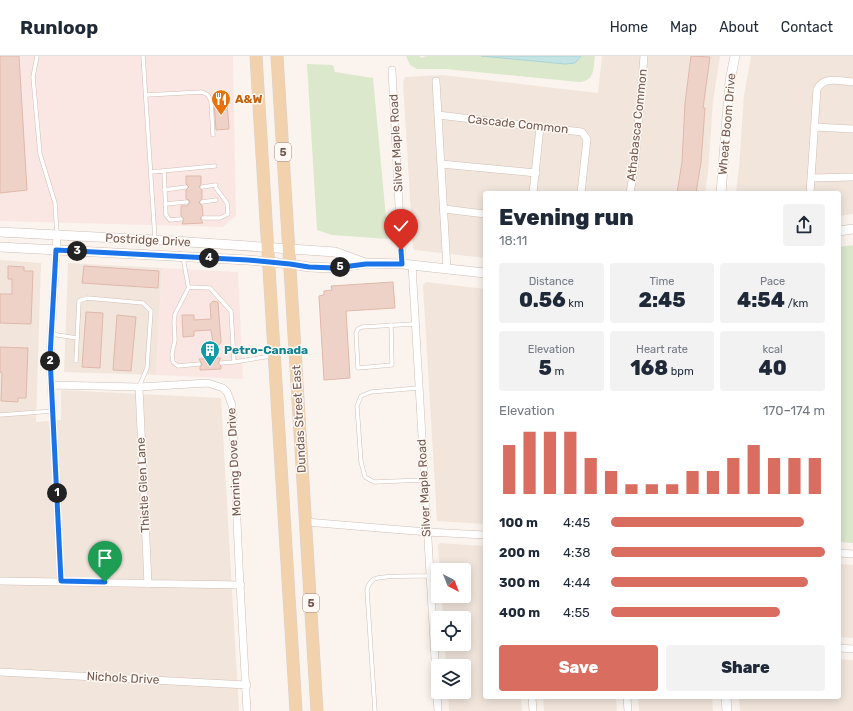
<!DOCTYPE html>
<meta charset="utf-8">
<style>
body{margin:0;font-family:Rubik,sans-serif;background:#f2f2f3;color:#1f2937;height:100vh;display:flex;flex-direction:column;font-size:15px;white-space:nowrap}
*{box-sizing:border-box;margin:0}
p{font-size:13px;color:#747a83}
.icon{flex:none;width:22px;height:22px;fill:none;stroke:currentColor;stroke-width:2;stroke-linecap:round;stroke-linejoin:round}
.map{position:relative;flex:1;overflow:hidden}
.details{position:absolute;left:483px;top:135px;width:358px;height:508px;display:flex;flex-direction:column;background:#fff;border-radius:4px;box-shadow:0 2px 10px #0003}
.details>*{flex:none}
.needle{width:26px;rotate:138deg}
.buttons{position:absolute;left:431px;top:507px;display:grid;gap:8px}
.buttons a{display:grid;place-items:center;width:40px;height:40px;border-radius:4px;background:#fff;box-shadow:0 2px 10px #0003;font-size:20px}
.pin{position:absolute;display:grid;place-items:center;width:34px;height:34px;color:#fff;margin:-41px -17px;border-radius:50% 50% 50% 0;rotate:-45deg;box-shadow:0 0 4px #0007}
.pin .icon{rotate:45deg}
.km{position:absolute;width:20px;height:20px;margin:-10px;border-radius:50%;background:#222;color:#fff;font-size:11px;line-height:20px;text-align:center}
.round{display:grid;place-items:center;flex:none;width:42px;height:42px;border-radius:4px;background:#f2f2f3}
.head{display:flex;align-items:center;justify-content:space-between;height:68px;padding:0 16px}
h1{font-size:22px;font-weight:800;line-height:30px}
.figures{display:grid;grid-template-columns:repeat(3,1fr);gap:6px;height:68px;padding:4px 16px}
.figures div{display:grid;align-content:center;border-radius:4px;background:#f2f2f3;text-align:center}
.figures b{font-size:20px;font-weight:800}
.figures small{font-size:11px;font-weight:400}
.figures p{font-size:11px}
.chart{height:112px;padding:8px 16px}
.chart p{display:flex;justify-content:space-between}
.chart svg{width:100%;height:72px;margin-top:4px;stroke:#d86d60;stroke-width:6}
.cta{display:flex;gap:8px;margin-top:auto;padding:8px 16px}
.cta a{flex:1;height:46px;border-radius:4px;background:#d86d60;color:#fff;font-size:16px;font-weight:800;line-height:46px;text-align:center}
.cta a+a{background:#f2f2f3;color:#1f2937}
ul{padding:0 16px;list-style:none;font-size:13px}
li{display:grid;grid-template-columns:64px 48px 1fr;align-items:center;height:30px}
li i{height:10px;border-radius:5px;background:#d86d60}
header{display:flex;align-items:center;gap:24px;box-sizing:border-box;height:56px;padding:0 20px;background:#fff;border-bottom:1px solid #e0e1e3}
header strong{font-size:19px}
nav{display:flex;gap:22px;margin-inline-start:auto;font-size:14px}
.map>svg:first-child{display:block}
</style>
<header>
<strong>Runloop</strong>
<nav><a>Home</a><a>Map</a><a>About</a><a>Contact</a></nav>
</header>
<div class="map">
<svg width="853" height="655" viewBox="0 0 853 655">
<rect width="100%" height="100%" fill="#fbf4ee"/>
<path fill="#f2e6dc" d="M 602,0 L 720,0 L 713,46 L 708,117 L 705,137 L 485,137 L 485,202 L 415,194 L 413,192 L 403,26 L 405,21 L 442,19 L 598,37 Z
M 751,0 L 853,0 L 853,158 L 839,160 L 839,137 L 736,137 L 739,110 L 744,40 Z
M 0,204 L 41,207 L 36,366 L 61,364 L 61,334 L 221,342 L 239,655 L 0,655 Z
M 68,207 L 162,212 L 156,319 L 64,316 Z
M 426,226 L 485,233 L 485,468 L 437,465 L 423,229 Z
M 440,487 L 485,490 L 485,641 L 521,641 L 522,655 L 449,655 L 448,636 L 464,636 L 464,610 L 446,610 L 445,588 L 464,588 L 464,562 L 443,562 L 442,540 L 464,540 L 464,514 L 440,514 L 438,489 Z
M 839,508 L 853,509 L 853,582 L 839,581 Z
M 839,603 L 853,604 L 853,655 L 740,655 L 739,641 L 839,641 Z
M 543,641 L 616,641 L 617,655 L 544,655 Z
M 638,641 L 712,641 L 713,655 L 639,655 Z"/>
<path fill="#fae7e3" d="M 0,0 L 233,0 L 236,160 L 223,171 L 0,165 Z
M 162,212 L 238,216 L 243,323 L 156,319 Z"/>
<path fill="#dbe8cc" d="M 406,0 L 419,0 L 422,2 L 426,0 L 481,0 L 565,8 C 571,8 577,6 581,0 L 595,0 C 593,13 595,25 579,26 L 445,13 L 417,13 L 410,9 Z
M 307,8 L 333,9 L 335,16 L 373,22 L 388,183 L 332,179 L 317,174 Z
M 853,189 L 853,487 L 839,486 L 839,191 Z"/>
<path fill="#c3e3e4" stroke="#aad3d5" d="M 481,0 L 581,0 L 575,7 L 565,8 Z"/>
<path fill="#eed2c8" stroke="#dfb8aa" d="M 0,0 L 19,0 L 27,134 L 0,137 Z
M 691,0 L 710,1 L 703,52 L 705,52 L 701,106 L 696,137 L 677,137 L 682,106 L 685,47 Z
M 214,46 L 227,46 L 229,73 L 216,74 Z
M 186,120 L 201,120 L 201,128 L 199,131 L 202,134 L 202,143 L 199,146 L 200,148 L 202,149 L 203,159 L 200,162 L 203,167 L 182,168 L 184,163 L 181,160 L 181,150 L 187,150 L 190,146 L 189,144 L 186,143 L 186,134 L 189,131 L 186,128 Z
M 8,210 L 24,211 L 24,215 L 33,215 L 31,268 L 0,267 L 0,238 L 12,238 L 12,223 L 8,223 Z
M 84,210 L 159,215 L 158,232 L 82,227 Z
M 393,226 L 395,252 L 346,255 L 350,322 L 324,324 L 319,240 L 324,239 L 324,235 L 332,234 L 331,230 Z
M 213,245 L 218,246 L 221,286 L 220,288 L 218,290 L 215,290 L 213,287 L 211,274 L 194,275 L 194,280 L 183,281 L 182,259 L 194,259 L 194,264 L 211,263 L 210,248 Z
M 86,256 L 103,257 L 100,312 L 82,311 Z
M 117,259 L 136,261 L 131,315 L 113,314 Z
M 0,291 L 28,292 L 26,342 L 18,342 L 18,346 L 1,345 L 2,317 L 0,316 Z
M 221,302 L 218,307 L 221,310 L 221,313 L 200,314 L 200,311 L 202,308 L 199,303 Z"/>
<g fill="none" stroke-linecap="round" stroke-linejoin="round">
<g stroke="#cfbeb6" stroke-width="4.5">
<path id="service" d="M 37,0 L 33,21 L 40,98 L 55,147 L 57,178
M 143,0 L 155,183
M 146,39 L 202,36 L 208,39 L 211,45 L 213,79
M 164,115 L 166,159 L 170,164 L 181,163
M 151,116 L 215,110
M 202,131 L 216,129
M 164,134 L 186,131
M 202,146 L 216,144
M 165,148 L 187,146
M 203,162 L 220,162 L 228,158 L 227,147 L 216,132
M 183,201 L 188,229 L 189,231 L 210,232 L 231,255 L 234,306 L 271,300
M 189,231 L 175,258 L 174,266 L 175,284 L 172,298 L 173,306 L 178,310 L 199,308
M 391,269 L 392,309 L 358,312 L 356,277 L 358,273 L 362,271 L 414,268
M 51,278 L 77,282
M 76,305 L 79,245 L 87,242 L 143,247 L 151,255 L 147,312 L 139,331
M 221,307 L 234,306
M 418,332 L 371,336 L 361,340 L 357,350 L 361,406 L 365,421 L 374,426 L 424,424
M 0,359 L 53,355
M 375,655 L 367,534 C 368,530 370,526 374,523 C 383,519 418,520 429,520"/>
</g>
<g stroke="#cfbeb6" stroke-width="8">
<path id="minor" d="M 392,14 L 402,208
M 436,25 L 447,213
M 438,59 L 582,76 L 587,83 L 581,137
M 814,71 L 853,73
M 441,108 L 536,117
M 811,122 L 853,121
M 533,137 L 540,71
M 630,137 L 635,107 L 644,0
M 810,137 L 817,33 C 824,20 840,25 853,26
M 444,153 L 485,158
M 57,179 L 50,301 L 61,525
M 412,209 L 438,655
M 51,329 L 139,331 L 208,327 L 223,332 L 227,336 L 232,349 L 239,510 L 247,655
M 139,331 L 148,528
M 306,466 L 427,476 L 485,479
M 839,497 L 853,498
M 0,525 L 241,529
M 839,592 L 853,593
M 0,616 L 247,629
M 532,641 L 533,655
M 627,641 L 628,655"/>
</g>
<g stroke="#cfbeb6" stroke-width="10">
<path id="tertiary" d="M 721,137 L 730,25 L 735,0
M 839,175 L 853,173
M 0,176 L 155,184
M 159,184 L 335,196 L 365,207
M 0,191 L 248,204 L 290,208 L 309,211 L 335,212 L 366,207 L 402,208 L 485,217
M 726,641 L 727,655"/>
</g>
<g stroke="#d8d1ce" stroke-width="13">
<path id="primary" d="M 256,0 L 296,655
M 277,0 L 317,655"/>
</g>
<use href="#service" stroke="#fff" stroke-width="3.5"/>
<use href="#minor" stroke="#fff" stroke-width="7"/>
<use href="#tertiary" stroke="#fff" stroke-width="9"/>
<use href="#primary" stroke="#f2d1ad" stroke-width="12"/>
</g>
<g fill="none" stroke-linecap="round" stroke-linejoin="round">
<g stroke="#fff" stroke-width="8">
<path id="route" d="M 105,526 L 61,525 L 50,301 L 56,194 L 248,204 L 290,208 L 309,211 L 335,212 L 366,208 L 402,208 L 401,194"/>
</g>
<use href="#route" stroke="#1a73e8" stroke-width="5"/>
</g>
<defs>
<g id="restaurant-pin" transform="scale(1)"><path d="M0 17L-7.5 6A9.5 9.5 0 1 1 7.5 6Z" fill="#e8710a" stroke="#fef9f4"/><path d="M-5-6h1v4h1v-4h1v4h1v-4h1v5L-1.5 .5V6h-2V.5L-5-1ZM5-6V6H3V1.5H1.5Q1.5-4 5-6Z" fill="#fff"/></g>
<g id="building-pin" transform="scale(1)"><path d="M0 17L-7.5 6A9.5 9.5 0 1 1 7.5 6Z" fill="#0f9aa8" stroke="#fef9f4"/><path d="M-4-6H4V6H1V3H-1V6H-4ZM-2.5-4.3h1.7v1.8h-1.7ZM.8-4.3h1.7v1.8H.8ZM-2.5-1h1.7V.8h-1.7ZM.8-1h1.7V.8H.8Z" fill="#fff"/></g>
</defs>
<g fill-rule="evenodd">
<use href="#restaurant-pin" x="221" y="43"/>
<use href="#building-pin" x="210" y="294"/>
</g>
<g text-anchor="middle" dominant-baseline="central" stroke-width="3" stroke-linejoin="round" paint-order="stroke">
<g fill="#fef9f4" stroke="#9e8a82" stroke-width="1">
<rect x="275" y="87" width="16" height="18" rx="3"/>
<rect x="303" y="538" width="16" height="18" rx="3"/>
</g>
<g font-size="11" font-weight="bold" fill="#755a51">
<text x="283" y="96">5</text>
<text x="311" y="547">5</text>
</g>
<g font-size="12" font-weight="bold" fill="#c56008" stroke="#fef9f4" text-anchor="start">
<text x="235" y="43">A&amp;W</text>
</g>
<g font-size="12" fill="#755a51" stroke="#fef9f4">
<text transform="translate(518 68) rotate(6)">Cascade Common</text>
<text transform="translate(727 68) rotate(-85)">Wheat Boom Drive</text>
<text transform="translate(637 69) rotate(-84)">Athabasca Common</text>
<text transform="translate(396 87) rotate(-93)">Silver Maple Road</text>
<text transform="translate(148 184) rotate(3)">Postridge Drive</text>
<text transform="translate(299 363) rotate(-93)">Dundas Street East</text>
<text transform="translate(234 406) rotate(-93)">Morning Dove Drive</text>
<text transform="translate(143 429) rotate(-93)">Thistle Glen Lane</text>
<text transform="translate(424 432) rotate(-93)">Silver Maple Road</text>
<text transform="translate(123 622) rotate(3)">Nichols Drive</text>
</g>
<g font-size="12" font-weight="bold" fill="#0d838f" stroke="#fef9f4" text-anchor="start">
<text x="224" y="294">Petro-Canada</text>
</g>
</g>
</svg>
<div class="buttons">
<a><svg class="needle" viewBox="-14 -14 28 28"><path d="M0-13l5 13h-10z" fill="#e53935"/><path d="M0 13l5-13h-10z" fill="#747a83"/></svg></a>
<a><svg class="icon" aria-label="locate" viewBox="0 0 24 24"><circle cx="12" cy="12" r="6"/><path d="M12 2v4M12 18v4M2 12h4M18 12h4"/></svg></a>
<a><svg class="icon" aria-label="layers" viewBox="0 0 24 24"><path d="M12 4l9 5-9 5-9-5zM3 14l9 5 9-5"/></svg></a>
</div>
<div class="pin" style="left:105px;top:526px;background:#1e9e55"><svg class="icon" aria-label="arrive" viewBox="0 0 24 24"><path d="M6 21V4h12l-3 4 3 4H6"/></svg></div>
<div class="pin" style="left:401px;top:194px;background:#d93025"><svg class="icon" aria-label="check" viewBox="0 0 24 24"><path d="M5 12l5 5 9-10"/></svg></div>
<b class="km" style="left:57px;top:437px">1</b>
<b class="km" style="left:50px;top:305px">2</b>
<b class="km" style="left:77px;top:195px">3</b>
<b class="km" style="left:209px;top:202px">4</b>
<b class="km" style="left:340px;top:211px">5</b>
<section class="details">
<div class="head"><div><h1>Evening run</h1><p>18:11</p></div><a class="round"><svg class="icon" aria-label="share" viewBox="0 0 24 24"><path d="M12 15V3M7 8l5-5 5 5M5 13v7h14v-7"/></svg></a></div>
<div class="figures">
<div><p>Distance</p><b>0.56<small> km</small></b></div>
<div><p>Time</p><b>2:45</b></div>
<div><p>Pace</p><b>4:54<small> /km</small></b></div>
</div>
<div class="figures">
<div><p>Elevation</p><b>5<small> m</small></b></div>
<div><p>Heart rate</p><b>168<small> bpm</small></b></div>
<div><p>kcal</p><b>40</b></div>
</div>
<div class="chart"><p><span>Elevation</span>170–174 m</p>
<svg viewBox="0 0 160 44" preserveAspectRatio="none"><path d="M5 44V14M15 44V6M25 44V6M35 44V6M45 44V22M55 44V30M65 44V38M75 44V38M85 44V38M95 44V30M105 44V30M115 44V22M125 44V14M135 44V22M145 44V22M155 44V22"/></svg>
</div>
<ul>
<li><b>100 m</b>4:45<i style="width:90%"></i></li>
<li><b>200 m</b>4:38<i style="width:100%"></i></li>
<li><b>300 m</b>4:44<i style="width:92%"></i></li>
<li><b>400 m</b>4:55<i style="width:79%"></i></li>
</ul>
<div class="cta"><a>Save</a><a>Share</a></div>
</section>
</div>
